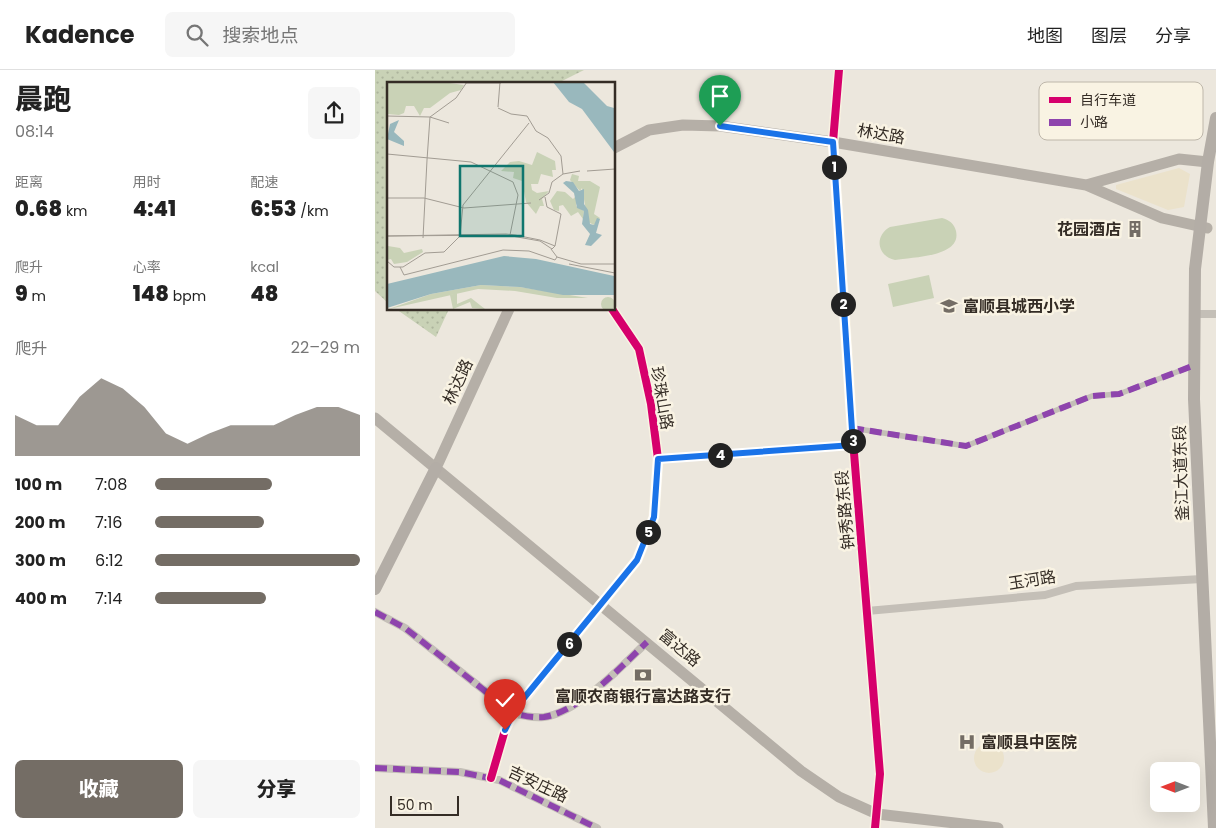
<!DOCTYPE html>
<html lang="zh">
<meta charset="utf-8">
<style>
body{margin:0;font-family:Poppins,"Noto Sans SC",sans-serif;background:#f6f6f6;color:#222;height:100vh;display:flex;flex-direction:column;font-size:19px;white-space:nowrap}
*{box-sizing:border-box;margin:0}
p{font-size:16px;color:#767676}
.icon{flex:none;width:28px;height:28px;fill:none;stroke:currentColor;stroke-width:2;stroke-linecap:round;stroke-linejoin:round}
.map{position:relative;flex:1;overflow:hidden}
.panel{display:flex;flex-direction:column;background:#fff;width:375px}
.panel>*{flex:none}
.needle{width:32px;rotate:270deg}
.buttons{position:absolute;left:775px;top:692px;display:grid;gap:10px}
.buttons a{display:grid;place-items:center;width:50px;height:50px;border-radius:8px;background:#fff;box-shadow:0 5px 20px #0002;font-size:25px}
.scale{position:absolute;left:15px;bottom:12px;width:69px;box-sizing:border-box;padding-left:5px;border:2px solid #342c25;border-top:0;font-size:14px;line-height:18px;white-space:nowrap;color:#342c25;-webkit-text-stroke:4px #f9f3e3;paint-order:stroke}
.pin{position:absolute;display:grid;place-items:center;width:42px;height:42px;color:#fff;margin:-51px -21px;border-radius:50% 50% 50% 0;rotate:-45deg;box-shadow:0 0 5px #0007}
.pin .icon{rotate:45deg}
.km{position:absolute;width:25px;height:25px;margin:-12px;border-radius:50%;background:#222;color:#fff;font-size:14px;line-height:25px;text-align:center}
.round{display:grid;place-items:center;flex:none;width:52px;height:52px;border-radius:8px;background:#f6f6f6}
.summary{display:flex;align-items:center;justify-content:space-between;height:85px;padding:0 15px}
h1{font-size:28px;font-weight:800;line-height:38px}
.stats{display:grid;grid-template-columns:repeat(3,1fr);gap:8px;height:85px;padding:5px 15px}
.stats div{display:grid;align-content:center}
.stats b{font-size:21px;font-weight:800}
.stats small{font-size:14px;font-weight:400}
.stats p{font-size:14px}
.chart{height:140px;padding:10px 15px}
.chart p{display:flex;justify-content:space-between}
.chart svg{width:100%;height:90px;margin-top:5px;fill:#746d65;opacity:.7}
.primary-button{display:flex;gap:10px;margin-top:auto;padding:10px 15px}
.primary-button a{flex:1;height:58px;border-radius:8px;background:#746d65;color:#fff;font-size:20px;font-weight:800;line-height:58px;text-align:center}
.primary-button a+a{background:#f6f6f6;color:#222}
ul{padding:0 15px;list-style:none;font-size:16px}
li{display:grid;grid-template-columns:80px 60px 1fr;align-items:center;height:38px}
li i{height:12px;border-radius:6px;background:#746d65}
header{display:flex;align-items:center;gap:30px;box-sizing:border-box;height:70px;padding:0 25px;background:#fff;border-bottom:1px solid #e0e0e0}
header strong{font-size:24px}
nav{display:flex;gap:28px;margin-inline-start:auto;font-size:18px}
.search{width:350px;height:45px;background:#f6f6f6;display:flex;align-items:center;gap:12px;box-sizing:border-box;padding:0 18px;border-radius:8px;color:#767676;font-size:19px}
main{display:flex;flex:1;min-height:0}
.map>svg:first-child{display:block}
</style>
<header>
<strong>Kadence</strong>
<div class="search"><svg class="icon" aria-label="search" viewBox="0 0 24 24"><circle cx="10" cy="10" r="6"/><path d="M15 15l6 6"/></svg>搜索地点</div>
<nav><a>地图</a><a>图层</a><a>分享</a></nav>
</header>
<main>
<section class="panel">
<div class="summary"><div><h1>晨跑</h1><p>08:14</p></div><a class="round"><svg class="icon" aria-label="share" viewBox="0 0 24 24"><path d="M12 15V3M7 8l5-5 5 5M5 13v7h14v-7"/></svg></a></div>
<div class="stats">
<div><p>距离</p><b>0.68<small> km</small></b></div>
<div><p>用时</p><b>4:41</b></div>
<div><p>配速</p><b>6:53<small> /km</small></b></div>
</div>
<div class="stats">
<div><p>爬升</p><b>9<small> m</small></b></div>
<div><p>心率</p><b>148<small> bpm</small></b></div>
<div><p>kcal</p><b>48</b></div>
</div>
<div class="chart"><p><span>爬升</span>22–29 m</p>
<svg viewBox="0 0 160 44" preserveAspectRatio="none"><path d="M0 44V24L10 29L20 29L30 15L40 6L50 11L60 20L70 33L80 38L90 33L100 29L110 29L120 29L130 24L140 20L150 20L160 24V44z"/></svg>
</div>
<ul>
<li><b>100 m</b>7:08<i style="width:57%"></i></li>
<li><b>200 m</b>7:16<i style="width:53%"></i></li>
<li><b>300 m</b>6:12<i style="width:100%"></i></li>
<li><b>400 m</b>7:14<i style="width:54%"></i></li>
</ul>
<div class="primary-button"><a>收藏</a><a>分享</a></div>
</section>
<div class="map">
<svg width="841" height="758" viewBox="0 0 841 758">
<defs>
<pattern id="park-dots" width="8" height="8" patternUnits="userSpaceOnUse" patternTransform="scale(1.25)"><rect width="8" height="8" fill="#c9d2b6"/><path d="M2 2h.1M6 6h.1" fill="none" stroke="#adb49c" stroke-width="1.8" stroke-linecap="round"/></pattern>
</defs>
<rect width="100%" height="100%" fill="#ece7dd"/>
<path fill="url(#park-dots)" d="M 0,0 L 209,0 L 181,14 L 14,14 L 14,234 L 0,221 Z
M 21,239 L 74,239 L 61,267 Z"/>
<path fill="#c9d2b6" d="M 567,148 C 574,150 579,153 581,161 C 587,187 537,187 520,190 C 502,186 499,166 515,157 Z
M 554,205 L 559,228 L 518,237 L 513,214 Z"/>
<path fill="#ebe2cb" d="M 804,98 L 815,104 L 809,137 L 793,140 L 741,119 L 741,115 Z
M599 688a15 15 0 1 1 30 0a15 15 0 1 1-30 0Z"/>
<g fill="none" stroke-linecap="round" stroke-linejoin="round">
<path stroke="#c4bfb7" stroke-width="5.5" d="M 477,358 L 591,376 L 717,326 L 744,324 L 820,295"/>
<path stroke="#c4bfb7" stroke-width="8" d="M 820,244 L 841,244
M 283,389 L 478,375
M 492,541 L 670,525 L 701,516 L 827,509
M 0,542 L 30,558 L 138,643 C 148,646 159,648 169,647 C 204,642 247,596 272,572
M 0,698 L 85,702 L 124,710 L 222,758
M 116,708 L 130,660 L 141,639 L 262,490 L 279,447 L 283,389 L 276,334 L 264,279 L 237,239"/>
<path stroke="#c4bfb7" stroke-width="10" d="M 464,0 L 458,72 L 477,358 L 505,704 L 500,758"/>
<path stroke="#b5afa7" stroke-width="11" d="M 239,78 L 274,60 L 308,55 L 345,56 L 458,72 L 711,115 L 787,148 L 832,158
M 711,115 L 804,89 L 833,92
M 0,348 L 426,701 L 464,727 L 502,744 L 623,758
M 61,398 L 134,239"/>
<path stroke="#b3ada6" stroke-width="12" d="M 0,519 L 61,398
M 839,758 L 819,329 L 820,199 L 833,92 L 841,48"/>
<path stroke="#8e44ad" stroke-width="6" stroke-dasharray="12 6" stroke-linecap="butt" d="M 477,358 L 591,376 L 717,326 L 744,324 L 820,295
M 0,542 L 30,558 L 138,643 C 148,646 159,648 169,647 C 204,642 247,596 272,572
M 0,698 L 85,702 L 124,710 L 222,758"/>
<g stroke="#f9f3e3" stroke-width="11">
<path id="cycleway" d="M 464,0 L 458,72 L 477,358 L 505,704 L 500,758
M 116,708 L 130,660 L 141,639 L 262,490 L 279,447 L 283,389 L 276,334 L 264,279 L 237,239"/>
</g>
<use href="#cycleway" stroke="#d6006c" stroke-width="8"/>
</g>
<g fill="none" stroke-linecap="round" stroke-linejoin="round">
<g stroke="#fff" stroke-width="10">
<path id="route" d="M 130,660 L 140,639 L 262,490 L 279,447 L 283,389 L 478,375 L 458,72 L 345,56"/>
</g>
<use href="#route" stroke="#1a73e8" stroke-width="6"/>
</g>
<defs>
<g id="building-bare" transform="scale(1.35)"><path d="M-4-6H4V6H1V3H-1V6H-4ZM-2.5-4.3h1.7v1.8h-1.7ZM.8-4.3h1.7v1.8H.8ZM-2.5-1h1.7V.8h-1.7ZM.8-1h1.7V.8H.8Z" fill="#746d65" stroke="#f9f3e3" stroke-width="2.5" paint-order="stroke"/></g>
<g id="school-bare" transform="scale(1.35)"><path d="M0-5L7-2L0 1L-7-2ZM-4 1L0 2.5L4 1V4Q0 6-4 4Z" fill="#746d65" stroke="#f9f3e3" stroke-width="2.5" paint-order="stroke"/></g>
<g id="bank-bare" transform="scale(1.35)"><path d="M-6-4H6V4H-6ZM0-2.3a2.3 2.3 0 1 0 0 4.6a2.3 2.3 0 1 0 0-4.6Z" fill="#746d65" stroke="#f9f3e3" stroke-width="2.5" paint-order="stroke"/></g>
<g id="hospital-bare" transform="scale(1.35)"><path d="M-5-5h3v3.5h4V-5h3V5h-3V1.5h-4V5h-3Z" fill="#746d65" stroke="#f9f3e3" stroke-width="2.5" paint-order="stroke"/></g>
</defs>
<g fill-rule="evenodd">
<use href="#building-bare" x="760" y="159"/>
<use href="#school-bare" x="574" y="236"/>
<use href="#bank-bare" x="268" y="605"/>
<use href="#hospital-bare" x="592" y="672"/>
</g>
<g text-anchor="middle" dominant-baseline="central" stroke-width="5" stroke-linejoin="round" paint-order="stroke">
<g font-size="16" fill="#342c25" stroke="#f9f3e3">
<text transform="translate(506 64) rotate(10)">林达路</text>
<text transform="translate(83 312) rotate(-65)">林达路</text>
<text transform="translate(287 328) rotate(80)">珍珠山路</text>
<text transform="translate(806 403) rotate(-92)">釜江大道东段</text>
<text transform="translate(470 440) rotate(-95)">钟秀路东段</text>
<text transform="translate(657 510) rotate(-9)">玉河路</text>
<text transform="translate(305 578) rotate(40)">富达路</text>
<text transform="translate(163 714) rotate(25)">吉安庄路</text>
</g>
<g font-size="16" font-weight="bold" fill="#342c25" stroke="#f9f3e3" text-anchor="start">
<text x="746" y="159" text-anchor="end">花园酒店</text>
<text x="588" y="236">富顺县城西小学</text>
<text x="268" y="626" text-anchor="middle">富顺农商银行富达路支行</text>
<text x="606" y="672">富顺县中医院</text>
</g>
</g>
<g transform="translate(12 12)">
<rect width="228" height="228" fill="#ece7dd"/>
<path d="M 1,164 L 13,166 L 17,171 L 35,167 L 36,170 L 20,180 L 7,182 L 4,177 L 0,178 Z" fill="#c9d2b6"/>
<path d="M 70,211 L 70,222 L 84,216 L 98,227 L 85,226 L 83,220 L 66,227 L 63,213 ZM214 222a7 7 0 1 1 14 0a7 7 0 1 1-14 0Z" fill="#c9d2b6"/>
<path d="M 0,0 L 55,0 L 77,3 L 74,8 L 63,11 L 43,26 L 37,26 L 33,34 L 27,24 L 19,24 L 17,31 L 12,33 L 0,32 ZM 150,70 L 168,79 L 169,88 L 165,88 L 166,95 L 154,92 L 151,102 L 144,102 L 145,108 L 150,111 L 162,109 L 155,117 L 157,124 L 153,124 L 149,132 L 139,120 L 135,99 L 126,96 L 127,90 L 114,89 L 123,80 L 132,79 L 145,83 ZM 185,92 L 192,94 L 191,99 L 203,99 L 213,105 L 207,132 L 213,136 L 207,143 L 201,140 L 195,106 L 193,109 L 183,98 ZM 170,109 L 178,110 L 186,117 L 189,114 L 189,124 L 197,129 L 196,137 L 191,130 L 184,134 L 176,123 L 172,124 L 172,129 L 167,128 L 163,119 ZM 94,203 L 133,205 L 201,216 L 170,216 L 128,209 L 91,207 L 2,227 L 44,212 Z" fill="#c9d2b6"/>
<path d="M 196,0 L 220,24 L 227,26 L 227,70 L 195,27 L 182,20 L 166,0 ZM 12,38 L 7,50 L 17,59 L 17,64 L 0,57 L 3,42 ZM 179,99 L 186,100 L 192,109 L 197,107 L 197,122 L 201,128 L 203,142 L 207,143 L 210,136 L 213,137 L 209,151 L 215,153 L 204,164 L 198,163 L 203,152 L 195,142 L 197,129 L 190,126 L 187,111 L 176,101 ZM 117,174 L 149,177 L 227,194 L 227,213 L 176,213 L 133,205 L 94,203 L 44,212 L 0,226 L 0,202 Z" fill="#99b8bd"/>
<path fill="none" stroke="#a29c93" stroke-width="1" d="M 78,1 L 114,1M 111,25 L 113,0M 111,26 L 124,32 L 140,34 L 149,49 L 161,56 L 174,74 L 176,92M 0,34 L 43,35 L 62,41M 0,72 L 84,80 L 126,100 L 131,113 L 123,153M 40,78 L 43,35 L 69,16 L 80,0M 200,89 L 228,87M 176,92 L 193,89M 158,115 L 160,125 L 174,132 L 168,164M 0,116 L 37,116 L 77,126 L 144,121M 152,118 L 162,111 L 165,100 L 176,92M 0,154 L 119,152 L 128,153 L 153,158 L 168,164 L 165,167 L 153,159 L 119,153 L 0,154M 73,154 L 76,123 L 142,41M 36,156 L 40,78M 164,167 L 170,175 L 194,182 L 228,182M 0,179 L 7,185 L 16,185 L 38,171 L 57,170 L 73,154M 182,182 L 228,191M 13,185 L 17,193 L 116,168 L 142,169 L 168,178 L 170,175"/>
<path fill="#0f766e" fill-opacity="0.15" stroke="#0f766e" stroke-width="2.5" d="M 73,84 L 136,84 L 136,154 L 73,154 Z"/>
<rect width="228" height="228" fill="none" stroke="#342c25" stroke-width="2.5"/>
</g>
<rect x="664" y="12" width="164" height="58" rx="8" fill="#f9f3e3" stroke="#beb7aa" stroke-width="1"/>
<rect x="674" y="27" width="22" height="6" fill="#d6006c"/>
<rect x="674" y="49" width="22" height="7" fill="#8e44ad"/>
<g font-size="14" fill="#342c25">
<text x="705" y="35">自行车道</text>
<text x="705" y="57">小路</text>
</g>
</svg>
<div class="buttons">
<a><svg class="needle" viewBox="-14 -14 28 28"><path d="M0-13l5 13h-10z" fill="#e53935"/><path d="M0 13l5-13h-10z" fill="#767676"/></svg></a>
</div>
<div class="scale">50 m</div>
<div class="pin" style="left:345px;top:56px;background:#1e9e55"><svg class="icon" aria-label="arrive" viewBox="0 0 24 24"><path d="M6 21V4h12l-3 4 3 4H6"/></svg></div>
<div class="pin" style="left:130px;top:660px;background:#d93025"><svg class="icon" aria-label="check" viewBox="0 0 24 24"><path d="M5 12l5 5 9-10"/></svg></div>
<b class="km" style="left:459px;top:97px">1</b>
<b class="km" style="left:468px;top:234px">2</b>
<b class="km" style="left:478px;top:371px">3</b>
<b class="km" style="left:345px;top:385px">4</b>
<b class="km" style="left:273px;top:462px">5</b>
<b class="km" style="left:194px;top:574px">6</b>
</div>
</main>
